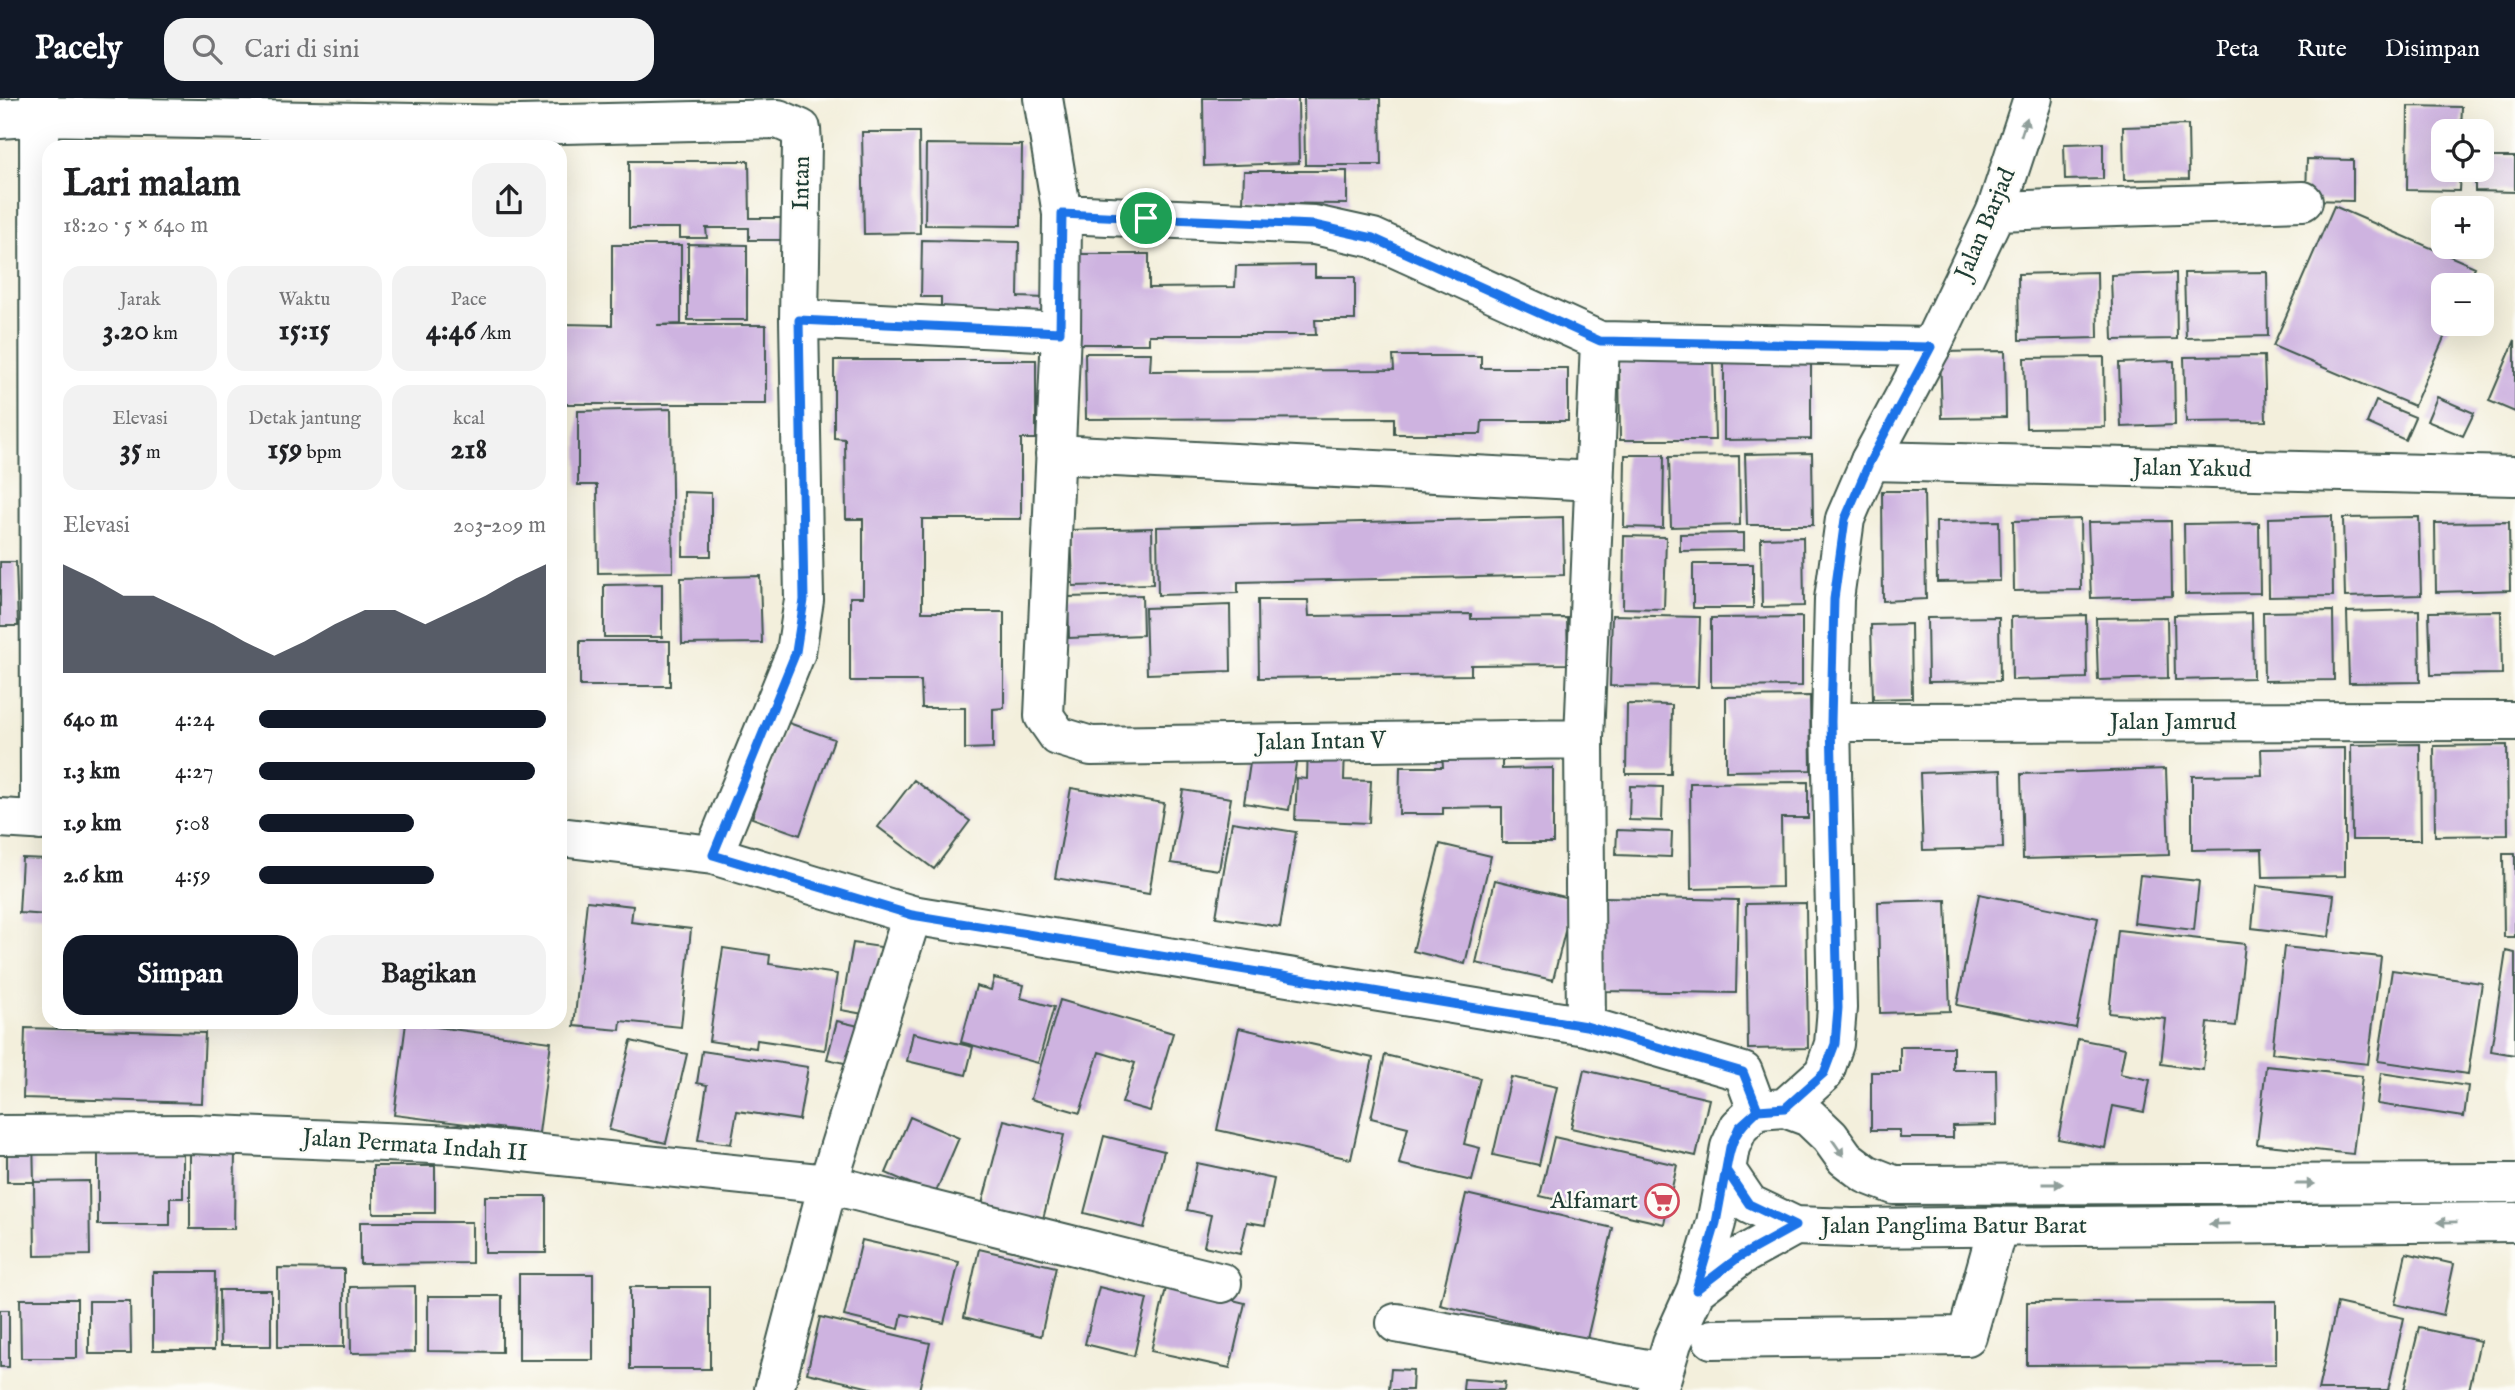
<!DOCTYPE html>
<html lang="id">
<meta charset="utf-8">
<style>
body{margin:0;font-family:"IM FELL English",serif;background:#f2f2f2;color:#202124;height:100vh;display:flex;flex-direction:column;font-size:26px;white-space:nowrap}
*{box-sizing:border-box;margin:0}
p{font-size:23px;color:#757577}
.icon{flex:none;width:38px;height:38px;fill:none;stroke:currentColor;stroke-width:2;stroke-linecap:round;stroke-linejoin:round}
.map{position:relative;flex:1;overflow:hidden}
.drawer{position:absolute;left:42px;top:42px;width:525px;height:889px;display:flex;flex-direction:column;background:#fff;border-radius:21px;box-shadow:0 7px 28px #0002}
.drawer>*{flex:none}
.fabs{position:absolute;left:2431px;top:21px;display:grid;gap:14px}
.fabs a{display:grid;place-items:center;width:63px;height:63px;border-radius:14px;background:#fff;box-shadow:0 7px 28px #0002;font-size:35px}
.pin{position:absolute;display:grid;place-items:center;width:60px;height:60px;color:#fff;margin:-30px;border:4px solid #fff;border-radius:50%;box-shadow:0 2px 7px #0007}
.round{display:grid;place-items:center;flex:none;width:74px;height:74px;border-radius:21px;background:#f2f2f2}
.head{display:flex;align-items:center;justify-content:space-between;height:119px;padding:0 21px}
h1{font-size:38px;font-weight:800;line-height:52px}
.metrics{display:grid;grid-template-columns:repeat(3,1fr);gap:10px;height:119px;padding:7px 21px}
.metrics div{display:grid;align-content:center;border-radius:18px;background:#f2f2f2;text-align:center}
.metrics b{font-size:30px;font-weight:800}
.metrics small{font-size:19px;font-weight:400}
.metrics p{font-size:19px}
.chart{height:196px;padding:14px 21px}
.chart p{display:flex;justify-content:space-between}
.chart svg{width:100%;height:126px;margin-top:7px;fill:#111827;opacity:.7}
.cta{display:flex;gap:14px;margin-top:auto;padding:14px 21px}
.cta a{flex:1;height:80px;border-radius:21px;background:#111827;color:#fff;font-size:28px;font-weight:800;line-height:80px;text-align:center}
.cta a+a{background:#f2f2f2;color:#202124}
ul{padding:0 21px;list-style:none;font-size:23px}
li{display:grid;grid-template-columns:112px 84px 1fr;align-items:center;height:52px}
li i{height:18px;border-radius:9px;background:#111827}
header{display:flex;align-items:center;gap:42px;box-sizing:border-box;height:98px;padding:0 35px;background:#111827;color:#fff}
header strong{font-size:33px}
nav{display:flex;gap:38px;margin-inline-start:auto;font-size:24px}
.search{width:490px;height:63px;background:#f2f2f2;display:flex;align-items:center;gap:18px;box-sizing:border-box;padding:0 24px;border-radius:21px;color:#757577;font-size:26px}
.map>svg:first-child{display:block}
</style>
<header>
<strong>Pacely</strong>
<div class="search"><svg class="icon" aria-label="search" viewBox="0 0 24 24"><circle cx="10" cy="10" r="6"/><path d="M15 15l6 6"/></svg>Cari di sini</div>
<nav><a>Peta</a><a>Rute</a><a>Disimpan</a></nav>
</header>
<div class="map">
<svg width="2515" height="1292" viewBox="0 0 2515 1292">
<rect width="100%" height="100%" fill="#fdfcf7"/>
<filter id="ink" filterUnits="userSpaceOnUse"><feTurbulence type="fractalNoise" baseFrequency=".0143" numOctaves="2"/><feDisplacementMap in="SourceGraphic" scale="14" xChannelSelector="R" yChannelSelector="G"/><feConvolveMatrix kernelMatrix="1 2 1 2 8 2 1 2 1" color-interpolation-filters="sRGB"/></filter>
<filter id="wash" filterUnits="userSpaceOnUse"><feTurbulence type="fractalNoise" baseFrequency=".00686" numOctaves="4" result="noise"/><feDisplacementMap in="SourceGraphic" scale="28" xChannelSelector="R" yChannelSelector="G"/><feGaussianBlur stdDeviation="1.57" result="paint"/><feColorMatrix in="noise" values="0 0 0 0 0 0 0 0 0 0 0 0 0 0 0 0 0 1.4 0 .05"/><feComposite in="paint" operator="in"/></filter>
<g filter="url(#wash)">
<rect width="100%" height="100%" fill="#f3efdc"/>
<g id="blocks">
<path fill="#ceb3e0" d="M 1203,0 L 1298,0 L 1299,65 L 1204,68 Z
M 1304,0 L 1380,0 L 1381,67 L 1305,67 Z
M 2408,8 L 2462,9 L 2461,33 L 2443,33 L 2443,72 L 2460,72 L 2459,93 L 2407,92 Z
M 2188,27 L 2189,81 L 2124,82 L 2123,29 Z
M 862,34 L 919,34 L 920,135 L 864,136 Z
M 2103,45 L 2103,81 L 2065,82 L 2064,46 Z
M 926,46 L 1022,47 L 1021,128 L 925,127 Z
M 2482,59 L 2515,59 L 2515,94 L 2475,93 L 2475,72 L 2482,72 Z
M 2307,61 L 2353,62 L 2353,103 L 2306,102 Z
M 629,63 L 749,63 L 750,120 L 787,120 L 787,142 L 749,142 L 749,130 L 706,130 L 707,140 L 680,140 L 680,130 L 629,130 Z
M 1244,73 L 1347,73 L 1347,106 L 1243,105 Z
M 2334,108 L 2475,169 L 2467,187 L 2443,187 L 2443,226 L 2450,226 L 2414,308 L 2273,248 Z
M 922,142 L 1019,144 L 1018,199 L 1046,200 L 1046,225 L 941,223 L 941,199 L 921,199 Z
M 688,146 L 747,147 L 747,222 L 688,222 Z
M 612,147 L 681,147 L 681,226 L 657,227 L 766,227 L 766,306 L 564,306 L 564,226 L 612,227 Z
M 1074,156 L 1149,156 L 1149,190 L 1235,189 L 1236,168 L 1315,167 L 1315,179 L 1355,179 L 1355,222 L 1315,222 L 1316,237 L 1149,237 L 1149,246 L 1075,246 Z
M 2097,174 L 2098,240 L 2019,242 L 2018,176 Z
M 2267,174 L 2268,238 L 2186,240 L 2184,175 Z
M 2176,175 L 2177,241 L 2113,242 L 2111,177 Z
M 2515,242 L 2515,314 L 2489,303 Z
M 2005,253 L 2006,319 L 1942,320 L 1940,254 Z
M 1085,255 L 1151,255 L 1150,273 L 1394,272 L 1393,258 L 1481,258 L 1481,270 L 1568,270 L 1568,323 L 1482,323 L 1481,336 L 1394,336 L 1394,320 L 1086,321 Z
M 1811,257 L 1811,341 L 1724,342 L 1724,258 Z
M 1713,258 L 1715,342 L 1620,342 L 1619,259 Z
M 2264,258 L 2266,323 L 2186,324 L 2184,259 Z
M 2104,259 L 2105,329 L 2026,330 L 2024,260 Z
M 834,262 L 1036,262 L 1036,341 L 1021,341 L 1021,421 L 922,421 L 922,514 L 1004,514 L 1004,610 L 993,611 L 993,650 L 965,651 L 965,610 L 922,610 L 921,583 L 850,583 L 850,499 L 863,499 L 863,421 L 846,421 L 845,341 L 834,340 Z
M 2174,263 L 2175,327 L 2121,329 L 2119,265 Z
M 2437,299 L 2474,315 L 2463,338 L 2427,323 Z
M 2376,303 L 2415,319 L 2405,342 L 2367,325 Z
M 671,311 L 673,474 L 598,475 L 597,387 L 578,387 L 578,313 Z
M 1812,355 L 1813,427 L 1747,427 L 1745,356 Z
M 1625,357 L 1664,357 L 1663,430 L 1624,429 Z
M 1739,358 L 1740,427 L 1671,429 L 1669,359 Z
M 1882,393 L 1924,393 L 1926,501 L 1883,503 Z
M 684,394 L 711,395 L 711,458 L 683,458 Z
M 2332,418 L 2333,498 L 2269,499 L 2268,420 Z
M 1563,419 L 1564,477 L 1238,484 L 1238,495 L 1158,497 L 1157,429 Z
M 2419,419 L 2421,497 L 2345,499 L 2343,420 Z
M 2080,421 L 2081,492 L 2014,493 L 2013,423 Z
M 1999,423 L 2000,483 L 1937,484 L 1936,424 Z
M 2171,423 L 2172,498 L 2091,500 L 2088,424 Z
M 2509,424 L 2510,492 L 2436,494 L 2435,425 Z
M 2259,425 L 2260,495 L 2185,496 L 2184,426 Z
M 1152,430 L 1153,486 L 1073,488 L 1071,432 Z
M 1744,435 L 1744,452 L 1680,453 L 1680,436 Z
M 1624,438 L 1666,439 L 1664,511 L 1623,510 Z
M 1803,439 L 1804,508 L 1762,509 L 1761,440 Z
M 0,464 L 16,464 L 18,528 L 0,528 Z
M 1693,466 L 1753,466 L 1753,510 L 1693,510 Z
M 760,478 L 762,545 L 682,546 L 681,480 Z
M 662,486 L 662,539 L 604,539 L 604,487 Z
M 1142,497 L 1143,537 L 1069,540 L 1068,499 Z
M 1258,502 L 1308,502 L 1309,518 L 1471,516 L 1471,521 L 1567,520 L 1568,566 L 1471,567 L 1471,577 L 1259,580 Z
M 1230,507 L 1231,573 L 1147,576 L 1145,510 Z
M 2419,512 L 2420,584 L 2349,585 L 2347,514 Z
M 2333,513 L 2334,582 L 2264,583 L 2263,514 Z
M 2501,513 L 2502,576 L 2431,577 L 2429,514 Z
M 2252,515 L 2253,580 L 2175,582 L 2174,517 Z
M 1612,517 L 1700,519 L 1698,589 L 1610,588 Z
M 2086,517 L 2087,580 L 2012,582 L 2011,519 Z
M 1802,519 L 1802,588 L 1711,589 L 1711,520 Z
M 1999,519 L 2000,583 L 1928,584 L 1927,520 Z
M 2167,519 L 2168,580 L 2098,582 L 2096,520 Z
M 1911,526 L 1912,600 L 1873,601 L 1871,527 Z
M 580,543 L 670,543 L 670,588 L 580,588 Z
M 1810,598 L 1811,672 L 1726,673 L 1726,599 Z
M 1627,606 L 1672,607 L 1671,676 L 1626,676 Z
M 786,624 L 834,641 L 800,737 L 752,720 Z
M 2420,646 L 2421,742 L 2352,742 L 2351,647 Z
M 2507,647 L 2508,737 L 2435,738 L 2434,648 Z
M 1308,648 L 1345,650 L 1344,682 L 1371,683 L 1369,725 L 1295,722 L 1297,680 L 1307,681 Z
M 2345,650 L 2345,778 L 2263,779 L 2262,751 L 2192,752 L 2192,678 L 2262,677 L 2261,651 Z
M 1252,652 L 1297,659 L 1289,712 L 1244,705 Z
M 1502,654 L 1502,671 L 1553,670 L 1553,745 L 1502,745 L 1502,709 L 1443,710 L 1443,716 L 1399,716 L 1400,669 L 1443,669 L 1442,655 Z
M 2166,671 L 2169,757 L 2023,761 L 2021,676 Z
M 2001,672 L 2003,750 L 1923,752 L 1920,675 Z
M 914,682 L 970,723 L 934,771 L 878,729 Z
M 1808,684 L 1808,720 L 1781,720 L 1782,789 L 1691,791 L 1690,685 Z
M 1630,688 L 1663,689 L 1662,723 L 1629,722 Z
M 1071,690 L 1164,705 L 1149,796 L 1055,780 Z
M 1183,692 L 1231,700 L 1219,772 L 1171,765 Z
M 1232,724 L 1296,734 L 1280,829 L 1216,819 Z
M 1617,732 L 1672,734 L 1671,759 L 1616,757 Z
M 1440,746 L 1491,758 L 1465,866 L 1413,853 Z
M 2503,756 L 2515,756 L 2515,839 L 2504,839 Z
M 22,760 L 49,761 L 49,817 L 19,815 Z
M 2140,777 L 2199,783 L 2194,832 L 2134,825 Z
M 1495,782 L 1573,801 L 1553,882 L 1476,865 Z
M 2256,788 L 2334,797 L 2329,839 L 2252,830 Z
M 1979,796 L 2098,820 L 2076,930 L 1957,907 Z
M 1603,799 L 1738,802 L 1736,895 L 1601,893 Z
M 1946,802 L 1950,913 L 1880,915 L 1878,804 Z
M 587,803 L 633,808 L 631,824 L 691,831 L 681,929 L 621,923 L 620,932 L 574,928 Z
M 1806,805 L 1808,950 L 1748,951 L 1746,806 Z
M 2118,832 L 2245,846 L 2236,928 L 2208,925 L 2203,972 L 2161,966 L 2166,921 L 2109,915 Z
M 853,845 L 881,849 L 869,917 L 841,912 Z
M 2284,849 L 2381,859 L 2368,966 L 2272,955 Z
M 723,850 L 770,857 L 769,866 L 837,876 L 825,952 L 757,942 L 756,950 L 709,943 Z
M 2506,853 L 2515,855 L 2515,957 L 2491,953 Z
M 2392,872 L 2482,885 L 2468,976 L 2378,963 Z
M 994,880 L 1024,887 L 1021,900 L 1054,909 L 1038,965 L 961,944 L 976,888 L 991,892 Z
M 1060,902 L 1173,935 L 1150,1013 L 1122,1005 L 1135,965 L 1099,954 L 1080,1015 L 1031,1001 Z
M 837,923 L 863,929 L 853,967 L 827,961 Z
M 406,925 L 551,944 L 539,1035 L 394,1017 Z
M 25,930 L 205,935 L 202,1005 L 23,1000 Z
M 1239,930 L 1373,960 L 1351,1061 L 1217,1032 Z
M 913,935 L 973,949 L 966,977 L 907,963 Z
M 2078,941 L 2125,950 L 2120,976 L 2150,982 L 2144,1014 L 2113,1008 L 2105,1050 L 2058,1041 Z
M 631,943 L 687,956 L 666,1045 L 609,1032 Z
M 1900,949 L 1953,949 L 1953,972 L 1996,972 L 1997,1027 L 1953,1028 L 1953,1040 L 1900,1040 L 1900,1032 L 1871,1032 L 1871,974 L 1900,974 Z
M 702,953 L 808,969 L 799,1022 L 737,1013 L 731,1046 L 698,1042 L 707,987 L 697,985 Z
M 1385,957 L 1480,980 L 1464,1046 L 1480,1050 L 1472,1083 L 1399,1066 L 1408,1029 L 1371,1020 Z
M 2266,968 L 2362,978 L 2353,1056 L 2257,1046 Z
M 1584,972 L 1709,1001 L 1696,1058 L 1571,1030 Z
M 2381,975 L 2468,988 L 2464,1019 L 2377,1006 Z
M 1511,979 L 1557,989 L 1539,1067 L 1493,1057 Z
M 910,1019 L 959,1040 L 935,1096 L 886,1075 Z
M 1004,1022 L 1064,1037 L 1042,1125 L 981,1110 Z
M 1104,1038 L 1164,1053 L 1144,1130 L 1084,1115 Z
M 7,1039 L 33,1040 L 34,1084 L 7,1084 Z
M 1554,1039 L 1677,1067 L 1664,1126 L 1540,1098 Z
M 190,1051 L 235,1051 L 234,1131 L 190,1131 Z
M 183,1054 L 183,1100 L 170,1100 L 170,1127 L 98,1127 L 98,1055 Z
M 1197,1065 L 1274,1081 L 1265,1127 L 1247,1124 L 1240,1156 L 1204,1148 L 1211,1117 L 1187,1112 Z
M 373,1068 L 435,1068 L 435,1115 L 373,1115 Z
M 89,1083 L 90,1157 L 35,1158 L 34,1084 Z
M 1466,1096 L 1613,1130 L 1587,1241 L 1440,1207 Z
M 485,1098 L 546,1098 L 546,1155 L 485,1155 Z
M 360,1124 L 472,1124 L 472,1165 L 360,1166 Z
M 862,1142 L 959,1164 L 944,1225 L 902,1216 L 899,1231 L 844,1218 Z
M 979,1151 L 1056,1169 L 1041,1238 L 964,1219 Z
M 2406,1155 L 2454,1166 L 2443,1217 L 2395,1206 Z
M 278,1170 L 344,1171 L 344,1249 L 278,1249 Z
M 153,1174 L 215,1174 L 214,1252 L 153,1252 Z
M 519,1176 L 593,1176 L 593,1262 L 519,1262 Z
M 1167,1186 L 1245,1205 L 1230,1270 L 1151,1253 Z
M 415,1188 L 415,1254 L 351,1255 L 350,1189 Z
M 630,1189 L 710,1189 L 710,1271 L 630,1271 Z
M 1099,1189 L 1147,1201 L 1134,1258 L 1085,1246 Z
M 219,1192 L 271,1192 L 271,1248 L 220,1248 Z
M 428,1198 L 502,1198 L 502,1254 L 428,1253 Z
M 20,1201 L 77,1201 L 77,1260 L 21,1260 Z
M 89,1203 L 130,1203 L 131,1256 L 89,1256 Z
M 2276,1203 L 2276,1266 L 2027,1267 L 2027,1204 Z
M 2337,1205 L 2404,1220 L 2388,1292 L 2318,1292 Z
M 0,1212 L 9,1212 L 9,1269 L 0,1269 Z
M 820,1219 L 930,1245 L 919,1292 L 879,1292 L 807,1275 Z
M 2419,1230 L 2480,1243 L 2469,1292 L 2404,1292 Z
M 1391,1271 L 1413,1272 L 1412,1292 L 1389,1292 Z
M 1464,1281 L 1505,1284 L 1504,1292 L 1463,1292 Z"/>
</g>
</g>
<g filter="url(#ink)">
<use href="#blocks" fill-opacity="0" stroke="#3f584d" stroke-width="2"/>
<g fill="none" stroke-linecap="round" stroke-linejoin="round">
<g stroke="#3f584d" stroke-width="42">
<path id="minor" d="M 39,0 L 40,723
M 1043,0 L 1062,116 L 1061,234 L 1044,618 L 1058,638 L 1091,648 L 1584,641
M 0,21 L 39,18 L 520,27 L 778,21 L 801,31 L 802,45 L 799,221 L 804,502 L 796,554 L 713,757
M 1996,113 L 2303,103
M 1062,116 L 1314,127 L 1373,140 L 1600,243 L 1931,249
M 799,221 L 1061,234
M 1055,356 L 1595,383
M 1870,363 L 2515,378
M 1831,624 L 2515,623
M 0,720 L 49,723
M 560,739 L 713,757 L 912,817 L 1586,928 L 1743,974 L 1757,1012
M 1586,928 L 1584,641 L 1600,243
M 0,1037 L 191,1036 L 456,1047 L 828,1086 L 1222,1185
M 1696,1192 L 1739,1159 L 1795,1128
M 1396,1225 L 1663,1274
M 1712,1241 L 1967,1238 L 1998,1128
M 774,1292 L 828,1086 L 912,817
M 1658,1292 L 1672,1245 L 1696,1192 L 1716,1125 L 1726,1072"/>
</g>
<g stroke="#3f584d" stroke-width="42">
<path id="major" d="M 1785,1010 L 1824,975 L 1834,946 L 1837,910 L 1831,624 L 1834,501 L 1845,421 L 1870,363 L 1931,249 L 1996,113 L 2033,0
M 2515,1085 L 1894,1087 L 1866,1076 L 1845,1060 L 1830,1039 L 1809,1019 L 1785,1010 L 1757,1012 L 1739,1029 L 1730,1049 L 1726,1072 L 1749,1106 L 1795,1128 L 1852,1130 L 2515,1124"/>
</g>
<use href="#minor" stroke="#fff" stroke-width="38"/>
<use href="#major" stroke="#fff" stroke-width="38"/>
</g>
<defs><path id="oneway-solid" d="M-6-.8H1V-3.2L6.5 0L1 3.2V.8H-6Z" transform="scale(1.75)"/></defs>
<g fill="#8f9e9a">
<use href="#oneway-solid" transform="translate(2024 29) rotate(-72)"/>
<use href="#oneway-solid" transform="translate(1838 1050) rotate(55)"/>
<use href="#oneway-solid" transform="translate(2053 1086)"/>
<use href="#oneway-solid" transform="translate(2305 1086)"/>
<use href="#oneway-solid" transform="translate(2447 1124) rotate(179)"/>
<use href="#oneway-solid" transform="translate(2219 1126) rotate(179)"/>
</g>
</g>
<g fill="none" stroke-linecap="round" stroke-linejoin="round" filter="url(#ink)">
<g stroke="#fff" stroke-width="14">
<path id="route" d="M 1146,120 L 1062,116 L 1060,234 L 799,222 L 804,502 L 796,554 L 713,757 L 912,817 L 1586,928 L 1743,974 L 1758,1012 C 1735,1033 1731,1042 1726,1072 L 1749,1106 L 1795,1128 L 1739,1159 L 1696,1192 L 1716,1125 L 1730,1049 L 1739,1029 L 1758,1012 L 1785,1010 L 1824,975 L 1835,946 L 1838,910 L 1831,624 L 1834,501 L 1845,421 L 1870,363 L 1931,249 L 1600,243 L 1373,140 L 1314,127 L 1146,120"/>
</g>
<use href="#route" stroke="#1a73e8" stroke-width="9"/>
</g>
<defs>
<g id="supermarket-ring" transform="scale(1.75)"><circle r="9.5" fill="#fdfcf7" stroke="#d1495b" stroke-width="1.5"/><path d="M-6-5.5h2.5l.6 2H6L4.5 2H-2.5L-4.4-4H-6ZM-1.5 3.2a1.3 1.3 0 1 0 .1 0ZM3 3.2a1.3 1.3 0 1 0 .1 0Z" fill="#d1495b"/></g>
</defs>
<g fill-rule="evenodd">
<use href="#supermarket-ring" x="1662" y="1103"/>
</g>
<g text-anchor="middle" dominant-baseline="central" stroke-width="5" stroke-linejoin="round" paint-order="stroke">
<g font-size="24" fill="#1f3d34" stroke="#fdfcf7">
<text transform="translate(802 85) rotate(-89)">Intan</text>
<text transform="translate(1986 126) rotate(-67)">Jalan Barjad</text>
<text transform="translate(2192 371) rotate(1)">Jalan Yakud</text>
<text x="2173" y="624">Jalan Jamrud</text>
<text transform="translate(1321 644) rotate(-1)">Jalan Intan V</text>
<text transform="translate(415 1048) rotate(4)">Jalan Permata Indah II</text>
<text x="1954" y="1128">Jalan Panglima Batur Barat</text>
</g>
<g font-size="24" fill="#1f3d34" stroke="#fdfcf7" text-anchor="end">
<text x="1638" y="1103">Alfamart</text>
</g>
</g>
</svg>
<div class="fabs">
<a><svg class="icon" aria-label="locate" viewBox="0 0 24 24"><circle cx="12" cy="12" r="6"/><path d="M12 2v4M12 18v4M2 12h4M18 12h4"/></svg></a>
<a>+</a>
<a>−</a>
</div>
<div class="pin" style="left:1146px;top:120px;background:#1e9e55"><svg class="icon" aria-label="arrive" viewBox="0 0 24 24"><path d="M6 21V4h12l-3 4 3 4H6"/></svg></div>
<section class="drawer">
<div class="head"><div><h1>Lari malam</h1><p>18:20 · 5 × 640 m</p></div><a class="round"><svg class="icon" aria-label="share" viewBox="0 0 24 24"><path d="M12 15V3M7 8l5-5 5 5M5 13v7h14v-7"/></svg></a></div>
<div class="metrics">
<div><p>Jarak</p><b>3.20<small> km</small></b></div>
<div><p>Waktu</p><b>15:15</b></div>
<div><p>Pace</p><b>4:46<small> /km</small></b></div>
</div>
<div class="metrics">
<div><p>Elevasi</p><b>35<small> m</small></b></div>
<div><p>Detak jantung</p><b>159<small> bpm</small></b></div>
<div><p>kcal</p><b>218</b></div>
</div>
<div class="chart"><p><span>Elevasi</span>203–209 m</p>
<svg viewBox="0 0 160 44" preserveAspectRatio="none"><path d="M0 44V6L10 11L20 17L30 17L40 22L50 27L60 33L70 38L80 33L90 27L100 22L110 22L120 27L130 22L140 17L150 11L160 6V44z"/></svg>
</div>
<ul>
<li><b>640 m</b>4:24<i style="width:100%"></i></li>
<li><b>1.3 km</b>4:27<i style="width:96%"></i></li>
<li><b>1.9 km</b>5:08<i style="width:54%"></i></li>
<li><b>2.6 km</b>4:59<i style="width:61%"></i></li>
</ul>
<div class="cta"><a>Simpan</a><a>Bagikan</a></div>
</section>
</div>
